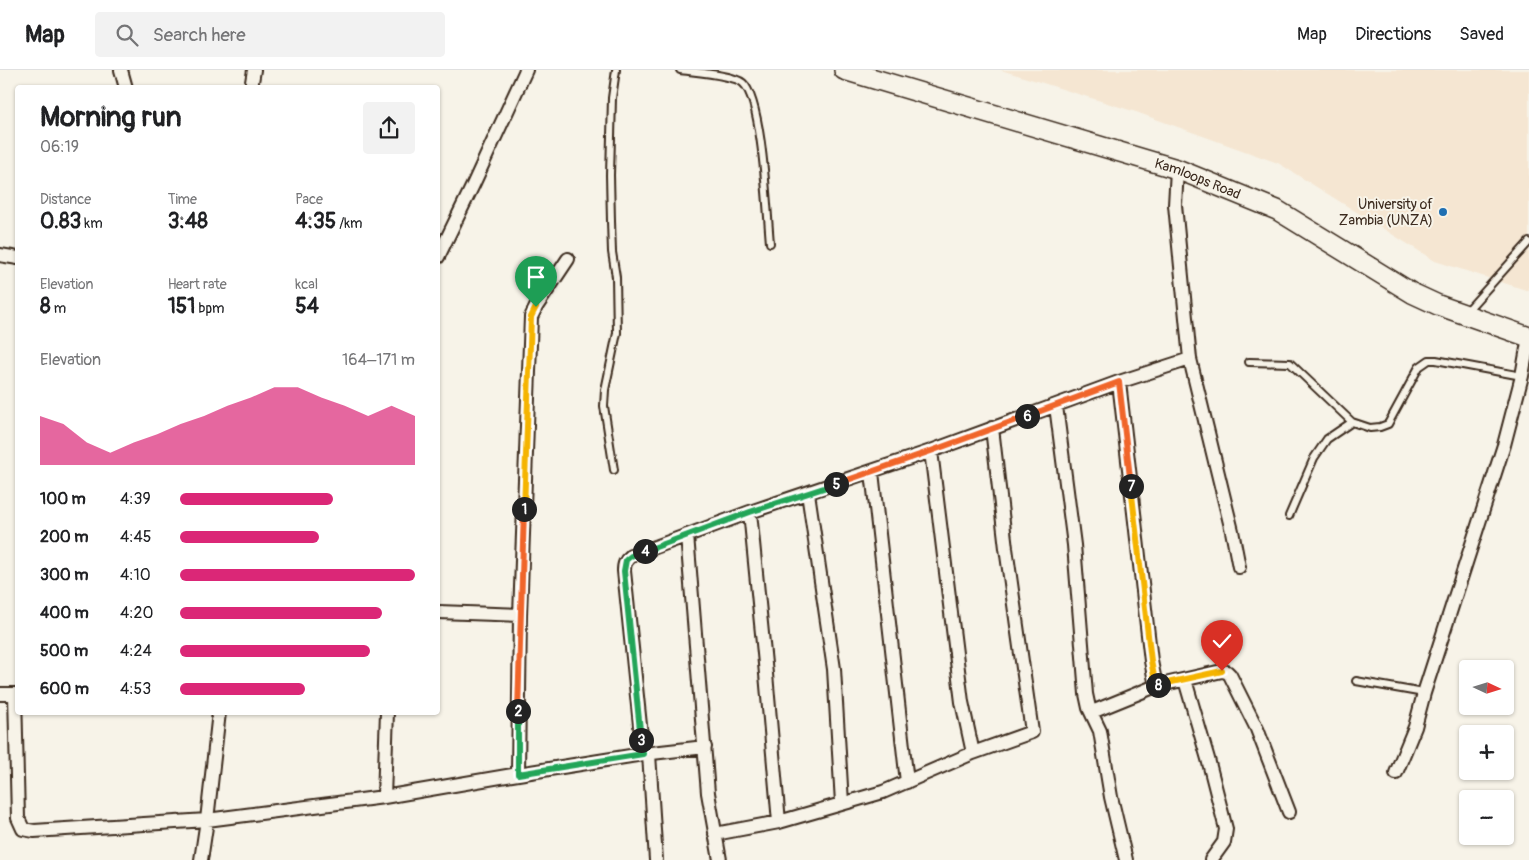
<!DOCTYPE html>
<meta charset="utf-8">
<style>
body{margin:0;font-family:Pangolin,sans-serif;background:#f2f2f2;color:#202124;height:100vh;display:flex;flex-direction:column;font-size:19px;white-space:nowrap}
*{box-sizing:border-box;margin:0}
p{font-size:16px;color:#757577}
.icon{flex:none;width:28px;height:28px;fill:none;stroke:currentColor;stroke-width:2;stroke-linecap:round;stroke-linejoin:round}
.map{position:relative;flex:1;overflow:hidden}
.details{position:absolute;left:15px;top:15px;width:425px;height:630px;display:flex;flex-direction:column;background:#fff;border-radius:5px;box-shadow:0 1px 4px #0004}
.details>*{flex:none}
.needle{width:32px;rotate:94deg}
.controls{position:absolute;left:1459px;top:590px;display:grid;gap:10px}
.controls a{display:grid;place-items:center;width:55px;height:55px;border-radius:5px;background:#fff;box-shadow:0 1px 4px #0004;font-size:25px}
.pin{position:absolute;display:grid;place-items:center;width:42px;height:42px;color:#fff;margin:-51px -21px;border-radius:50% 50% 50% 0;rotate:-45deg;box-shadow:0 0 5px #0007}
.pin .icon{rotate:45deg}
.km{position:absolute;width:25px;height:25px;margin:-12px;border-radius:50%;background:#222;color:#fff;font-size:14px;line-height:25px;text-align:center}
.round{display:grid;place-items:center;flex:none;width:52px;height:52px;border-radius:5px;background:#f2f2f2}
.headline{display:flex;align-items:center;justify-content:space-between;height:85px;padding:0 25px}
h1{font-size:28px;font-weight:700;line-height:38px}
.figures{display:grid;grid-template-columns:repeat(3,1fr);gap:8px;height:85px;padding:5px 25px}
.figures div{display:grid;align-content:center}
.figures b{font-size:21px;font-weight:700}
.figures small{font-size:14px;font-weight:400}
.figures p{font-size:14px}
.chart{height:140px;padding:10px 25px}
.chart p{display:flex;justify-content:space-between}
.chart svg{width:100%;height:90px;margin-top:5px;fill:#db2777;opacity:.7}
ul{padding:0 25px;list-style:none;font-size:16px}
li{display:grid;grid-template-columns:80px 60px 1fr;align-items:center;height:38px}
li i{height:12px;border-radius:6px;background:#db2777}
header{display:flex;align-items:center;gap:30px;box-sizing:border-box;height:70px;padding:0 25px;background:#fff;border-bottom:1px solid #e0e0e0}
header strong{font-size:24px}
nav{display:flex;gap:28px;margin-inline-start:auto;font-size:18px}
.search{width:350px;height:45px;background:#f2f2f2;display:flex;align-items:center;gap:12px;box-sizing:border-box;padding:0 18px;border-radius:5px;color:#757577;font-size:19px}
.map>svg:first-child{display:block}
</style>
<header>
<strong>Map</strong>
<div class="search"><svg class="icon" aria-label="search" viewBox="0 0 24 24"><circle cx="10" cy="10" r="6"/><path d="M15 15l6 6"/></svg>Search here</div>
<nav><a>Map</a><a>Directions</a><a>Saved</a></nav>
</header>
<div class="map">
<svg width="1529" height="790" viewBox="0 0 1529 790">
<rect width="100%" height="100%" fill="#f7f3e8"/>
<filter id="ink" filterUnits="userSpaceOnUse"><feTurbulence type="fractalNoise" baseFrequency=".02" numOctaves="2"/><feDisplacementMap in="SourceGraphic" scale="10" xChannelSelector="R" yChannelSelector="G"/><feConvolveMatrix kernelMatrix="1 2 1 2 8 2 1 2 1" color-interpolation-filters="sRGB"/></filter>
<g filter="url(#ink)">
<path fill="#f5e6d2" d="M 1001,0 L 1529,0 L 1529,221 L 1435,191 L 1278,93 L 1136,42 Z"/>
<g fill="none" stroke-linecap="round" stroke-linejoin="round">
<g stroke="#3b2a1e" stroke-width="10">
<path id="service" d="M 680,0 C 694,2 734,5 743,13 C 763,31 767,143 770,173
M 1466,242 L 1529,172
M 1249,292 L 1290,293 L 1352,352 L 1370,358 L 1380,357 L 1388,354 L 1419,297 L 1429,290 L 1436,290 L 1522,306
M 614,400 L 604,336 L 605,320 L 617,263 L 616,207 L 612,182 L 611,151 L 610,105 L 612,28 L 616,0
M 1289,446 L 1314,388 L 1327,369 L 1352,352
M 1356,611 L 1424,623"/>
</g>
<g stroke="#3b2a1e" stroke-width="16">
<path id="minor" d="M 121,0 L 126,18
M 251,18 L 254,0
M 1177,99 L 1175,135 L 1190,289 L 1232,461 L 1239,497
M 0,185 L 18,188
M 438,187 L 473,115 L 526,0
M 1119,312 L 1151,591 L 1156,616 L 1222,601 L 1227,602 L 1230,605 L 1257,659 L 1289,742
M 1056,336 L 1074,475 L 1086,624 L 1089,638 L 1100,661 L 1111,727 L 1126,790
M 931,381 L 962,632 L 973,683
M 872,402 L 907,712
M 808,423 L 834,599 L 842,733
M 750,442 L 766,604 L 779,752
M 687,465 L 708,723 L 720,790
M 438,542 L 520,545
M 1185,610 L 1208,689 L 1226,759 L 1224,772 L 1211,790
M 0,624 L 18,624
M 15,624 L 18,748 L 23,759 L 34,761 L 207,750 L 384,727 L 518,704 L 643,684 L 705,677
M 1092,642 L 1156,616
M 643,684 L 624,501 C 624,494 625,491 631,486 L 750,442 L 931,381 L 1119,312 L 1190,289
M 649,684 L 656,790
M 1396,703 L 1415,657 L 1424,623 L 1504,375 L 1522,306 L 1529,267
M 518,704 L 520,545 L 531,247 L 536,237 L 568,189
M 384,727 L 387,642
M 715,764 L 779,752 L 883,722 L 973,683 L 1032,662 L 1006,478 L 992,358
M 201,790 L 207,750 L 219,642"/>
</g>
<g stroke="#3b2a1e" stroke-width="22">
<g id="secondary">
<path id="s1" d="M 844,0 L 1177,99 L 1277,140 L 1412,223 L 1438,235 L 1529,267"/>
</g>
</g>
<use href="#service" stroke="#f7f3e8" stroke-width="6"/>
<use href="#minor" stroke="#f7f3e8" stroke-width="12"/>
<use href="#secondary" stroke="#f7f3e8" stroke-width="19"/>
</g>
</g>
<g fill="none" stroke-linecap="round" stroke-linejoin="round" filter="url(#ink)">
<g stroke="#fff" stroke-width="10">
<path id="split-1" d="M 524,439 L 530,275 L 531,247 L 536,237"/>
</g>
<g stroke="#fff" stroke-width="10">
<path id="split-2" d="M 518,641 L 524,439"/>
</g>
<g stroke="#fff" stroke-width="10">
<path id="split-3" d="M 518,641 L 518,704 L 643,684 L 641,670"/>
</g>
<g stroke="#fff" stroke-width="10">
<path id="split-4" d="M 641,670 L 624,501 L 626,490 L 631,486 L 645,481"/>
</g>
<g stroke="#fff" stroke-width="10">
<path id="split-5" d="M 645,481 L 750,442 L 836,414"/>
</g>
<g stroke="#fff" stroke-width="10">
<path id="split-6" d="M 836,414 L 931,381 L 1027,346"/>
</g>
<g stroke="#fff" stroke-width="10">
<path id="split-7" d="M 1027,346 L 1119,312 L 1131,416"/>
</g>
<g stroke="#fff" stroke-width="10">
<path id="split-8" d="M 1131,416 L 1151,591 L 1156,616 L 1158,615"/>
</g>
<g stroke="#fff" stroke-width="10">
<path id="split-9" d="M 1158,615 L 1222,601"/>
</g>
<use href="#split-1" stroke="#f5b400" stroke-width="6"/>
<use href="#split-2" stroke="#f0652b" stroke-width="6"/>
<use href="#split-3" stroke="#22a559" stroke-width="6"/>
<use href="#split-4" stroke="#22a559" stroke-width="6"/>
<use href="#split-5" stroke="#22a559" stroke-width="6"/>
<use href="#split-6" stroke="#f0652b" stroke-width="6"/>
<use href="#split-7" stroke="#f0652b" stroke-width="6"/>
<use href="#split-8" stroke="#f5b400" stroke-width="6"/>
<use href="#split-9" stroke="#f5b400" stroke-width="6"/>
</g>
<circle fill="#1f6fb2" stroke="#f7f3e8" stroke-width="2" cx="1443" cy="142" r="5"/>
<g text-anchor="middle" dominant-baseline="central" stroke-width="4" stroke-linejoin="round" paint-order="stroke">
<g font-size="14" fill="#3b2a1e" stroke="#f7f3e8">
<text stroke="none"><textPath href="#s1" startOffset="370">Kamloops Road</textPath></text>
</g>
<g font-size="14" fill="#3b2a1e" stroke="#f7f3e8" text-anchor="end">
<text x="1433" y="134">University of<tspan x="1433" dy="16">Zambia (UNZA)</tspan></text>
</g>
</g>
</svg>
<div class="controls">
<a><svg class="needle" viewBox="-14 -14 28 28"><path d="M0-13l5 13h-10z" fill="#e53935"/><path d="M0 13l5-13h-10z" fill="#757577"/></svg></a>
<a>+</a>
<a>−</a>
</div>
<div class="pin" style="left:536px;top:237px;background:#1e9e55"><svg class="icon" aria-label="arrive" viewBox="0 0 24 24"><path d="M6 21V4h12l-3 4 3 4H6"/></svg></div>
<div class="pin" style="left:1222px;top:601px;background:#d93025"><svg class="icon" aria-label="check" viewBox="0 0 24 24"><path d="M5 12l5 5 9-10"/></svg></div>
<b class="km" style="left:524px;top:439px">1</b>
<b class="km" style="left:518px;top:641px">2</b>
<b class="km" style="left:641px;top:670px">3</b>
<b class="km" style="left:645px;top:481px">4</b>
<b class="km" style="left:836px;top:414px">5</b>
<b class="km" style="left:1027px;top:346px">6</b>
<b class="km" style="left:1131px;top:416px">7</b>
<b class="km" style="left:1158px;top:615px">8</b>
<section class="details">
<div class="headline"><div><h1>Morning run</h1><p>06:19</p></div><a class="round"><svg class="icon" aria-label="share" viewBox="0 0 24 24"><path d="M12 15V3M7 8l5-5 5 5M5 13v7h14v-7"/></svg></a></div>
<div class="figures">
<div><p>Distance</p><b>0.83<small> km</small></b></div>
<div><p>Time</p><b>3:48</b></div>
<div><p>Pace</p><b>4:35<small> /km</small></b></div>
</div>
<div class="figures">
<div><p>Elevation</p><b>8<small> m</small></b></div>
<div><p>Heart rate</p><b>151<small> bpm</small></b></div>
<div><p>kcal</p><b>54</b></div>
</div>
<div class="chart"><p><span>Elevation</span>164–171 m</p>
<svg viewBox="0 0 160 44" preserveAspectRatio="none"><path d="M0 44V20L10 24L20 33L30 38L40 33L50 29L60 24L70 20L80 15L90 11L100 6L110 6L120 11L130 15L140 20L150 15L160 20V44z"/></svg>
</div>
<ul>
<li><b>100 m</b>4:39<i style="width:65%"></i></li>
<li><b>200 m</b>4:45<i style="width:59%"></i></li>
<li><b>300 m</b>4:10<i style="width:100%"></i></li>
<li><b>400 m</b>4:20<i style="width:86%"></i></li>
<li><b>500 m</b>4:24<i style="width:81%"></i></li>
<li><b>600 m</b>4:53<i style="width:53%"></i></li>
</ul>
</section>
</div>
